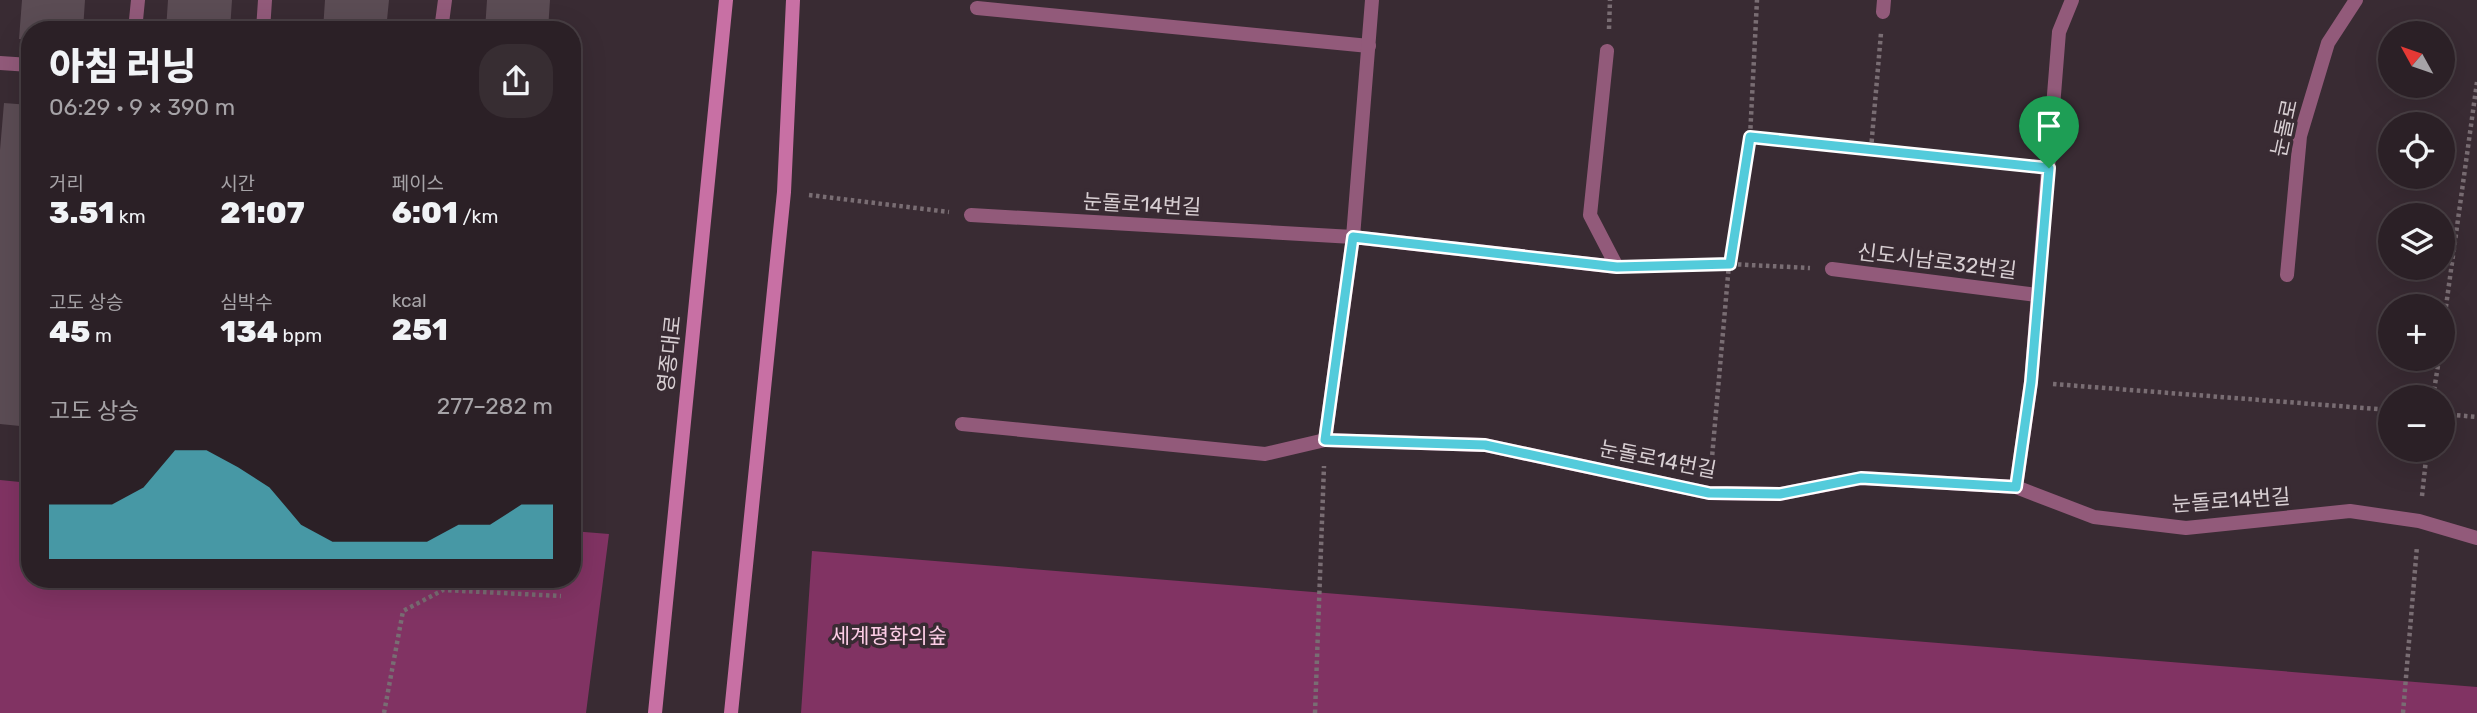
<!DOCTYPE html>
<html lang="ko">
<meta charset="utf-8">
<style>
body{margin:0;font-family:Rubik,"Noto Sans KR",sans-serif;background:#372d32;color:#f1f3f6;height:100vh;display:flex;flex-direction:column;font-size:26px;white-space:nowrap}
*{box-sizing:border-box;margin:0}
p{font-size:23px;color:#a6a3a7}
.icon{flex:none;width:38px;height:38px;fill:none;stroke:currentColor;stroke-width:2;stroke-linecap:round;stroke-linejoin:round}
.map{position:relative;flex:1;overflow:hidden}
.drawer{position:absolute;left:21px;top:21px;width:560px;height:567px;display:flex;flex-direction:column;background:#2b2026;border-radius:28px;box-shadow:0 7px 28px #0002,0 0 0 2px #473e43}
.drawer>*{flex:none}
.needle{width:46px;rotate:310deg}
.tools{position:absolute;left:2378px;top:21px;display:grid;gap:14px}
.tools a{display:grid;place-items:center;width:77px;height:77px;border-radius:50%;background:#2b2026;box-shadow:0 7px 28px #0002,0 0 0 2px #473e43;font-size:35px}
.pin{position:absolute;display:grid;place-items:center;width:60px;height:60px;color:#fff;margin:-72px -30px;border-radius:50% 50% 50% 0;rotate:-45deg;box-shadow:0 0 7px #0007}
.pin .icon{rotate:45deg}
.round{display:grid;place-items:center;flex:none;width:74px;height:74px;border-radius:28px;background:#372d32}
.head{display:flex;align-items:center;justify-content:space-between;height:119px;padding:0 28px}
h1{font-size:38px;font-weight:800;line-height:52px}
.figures{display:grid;grid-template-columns:repeat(3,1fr);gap:10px;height:119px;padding:7px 28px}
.figures div{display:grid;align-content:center}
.figures b{font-size:30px;font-weight:800}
.figures small{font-size:19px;font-weight:400}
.figures p{font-size:19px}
.chart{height:196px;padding:14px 28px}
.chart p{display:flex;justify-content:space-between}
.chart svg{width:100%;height:126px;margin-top:7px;fill:#53cbdb;opacity:.7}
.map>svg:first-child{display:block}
</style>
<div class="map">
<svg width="2477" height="713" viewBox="0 0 2477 713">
<rect width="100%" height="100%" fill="#392b33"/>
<path fill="#813363" d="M 0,480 L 30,483 L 30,579 L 572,579 L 572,531 L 609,534 L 586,713 L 0,713 Z
M 812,551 L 2477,687 L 2477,713 L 801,713 Z"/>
<path fill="#5b4c54" d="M 22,0 L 85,0 L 83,30 L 30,30 L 30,40 L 19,39 Z
M 168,0 L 232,0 L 230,30 L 166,30 Z
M 325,0 L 389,0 L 386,30 L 323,30 Z
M 487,0 L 550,0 L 548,30 L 485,30 Z
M 4,103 L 30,105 L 30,427 L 0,424 L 0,150 Z"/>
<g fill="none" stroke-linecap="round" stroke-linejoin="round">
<path stroke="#796d73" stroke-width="4.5" stroke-dasharray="3.5 3.5" stroke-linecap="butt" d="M 1609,29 L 1610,0
M 1750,137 L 2024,166
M 1871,149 L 1881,33
M 809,195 L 949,212
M 1640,267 L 1729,264 L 1810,268
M 2443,328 L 2477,82
M 2053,384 L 2390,410
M 2433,397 L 2439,359
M 2443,414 L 2477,417
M 1711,469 L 1729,264 L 1750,137 L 1757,0
M 2422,496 L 2427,450
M 384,713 L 403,611 L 443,590 L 561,596
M 1315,713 L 1324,466
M 2403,713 L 2417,546"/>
<path stroke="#925a7a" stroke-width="14" d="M 977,8 L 1369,46
M 1883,12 L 1884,0
M 135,30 L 138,0
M 263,30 L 265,0
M 441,30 L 445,0
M 0,63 L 30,65
M 971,215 L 1353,237 L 1617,267 L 1590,215 L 1607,51
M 1832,269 L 2037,295
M 2287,275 L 2300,136 L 2328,43 L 2356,0
M 962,424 L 1265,454 L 1325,440"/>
<path stroke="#925a7a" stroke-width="14" d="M 1372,0 L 1353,237 L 1325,440 L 1485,445 L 1709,493 L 1780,494 L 1862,478 L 2016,487 L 2094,517 L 2186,528 L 2350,511 L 2419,521 L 2477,538
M 2016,487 L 2031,382 L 2059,32 L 2072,0"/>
<path stroke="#c870a4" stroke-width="14" d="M 655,713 L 726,0
M 731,713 L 784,192 L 793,0"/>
</g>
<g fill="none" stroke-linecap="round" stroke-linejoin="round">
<g stroke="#fff" stroke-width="14">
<path id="route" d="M 1750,137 L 2049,168 L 2031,382 L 2016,487 L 1861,478 L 1780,494 L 1709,493 L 1485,445 L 1325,440 L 1353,237 L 1617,267 L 1730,264 Z"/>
</g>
<use href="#route" stroke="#53cbdb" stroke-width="9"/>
</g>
<g text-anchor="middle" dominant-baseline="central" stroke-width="7" stroke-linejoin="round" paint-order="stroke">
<g font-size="21" fill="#d8cfd3" stroke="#392b33">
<text transform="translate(2284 128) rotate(-78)">눈돌로</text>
<text transform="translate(1142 204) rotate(3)">눈돌로14번길</text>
<text transform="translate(1937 261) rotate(7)">신도시남로32번길</text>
<text transform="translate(669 354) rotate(-84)">영종대로</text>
<text transform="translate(1658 459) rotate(11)">눈돌로14번길</text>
<text transform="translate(2231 500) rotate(-4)">눈돌로14번길</text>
</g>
<g font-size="21" fill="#fccce5" stroke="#392b33">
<text x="889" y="635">세계평화의숲</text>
</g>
</g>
</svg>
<div class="tools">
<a><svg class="needle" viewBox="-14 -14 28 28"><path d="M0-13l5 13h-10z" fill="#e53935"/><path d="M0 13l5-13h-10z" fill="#a6a3a7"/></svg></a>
<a><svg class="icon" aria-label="locate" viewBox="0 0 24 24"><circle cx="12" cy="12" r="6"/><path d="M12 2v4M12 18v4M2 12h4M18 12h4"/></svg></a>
<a><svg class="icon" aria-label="layers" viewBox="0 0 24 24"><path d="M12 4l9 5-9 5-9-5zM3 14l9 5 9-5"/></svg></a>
<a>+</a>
<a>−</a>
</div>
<div class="pin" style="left:2049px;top:168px;background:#1e9e55"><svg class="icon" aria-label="arrive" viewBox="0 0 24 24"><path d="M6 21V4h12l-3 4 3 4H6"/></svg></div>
<section class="drawer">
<div class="head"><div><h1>아침 러닝</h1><p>06:29 · 9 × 390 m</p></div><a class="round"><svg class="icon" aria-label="share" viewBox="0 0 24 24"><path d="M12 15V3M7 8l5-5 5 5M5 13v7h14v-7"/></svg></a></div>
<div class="figures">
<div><p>거리</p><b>3.51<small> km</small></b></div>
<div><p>시간</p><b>21:07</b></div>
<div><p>페이스</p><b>6:01<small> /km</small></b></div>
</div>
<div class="figures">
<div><p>고도 상승</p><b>45<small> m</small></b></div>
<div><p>심박수</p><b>134<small> bpm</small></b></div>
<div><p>kcal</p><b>251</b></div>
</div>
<div class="chart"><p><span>고도 상승</span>277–282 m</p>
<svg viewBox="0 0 160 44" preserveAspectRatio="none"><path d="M0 44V25L10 25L20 25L30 19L40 6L50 6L60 12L70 19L80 32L90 38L100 38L110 38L120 38L130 32L140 32L150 25L160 25V44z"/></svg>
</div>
</section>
</div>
